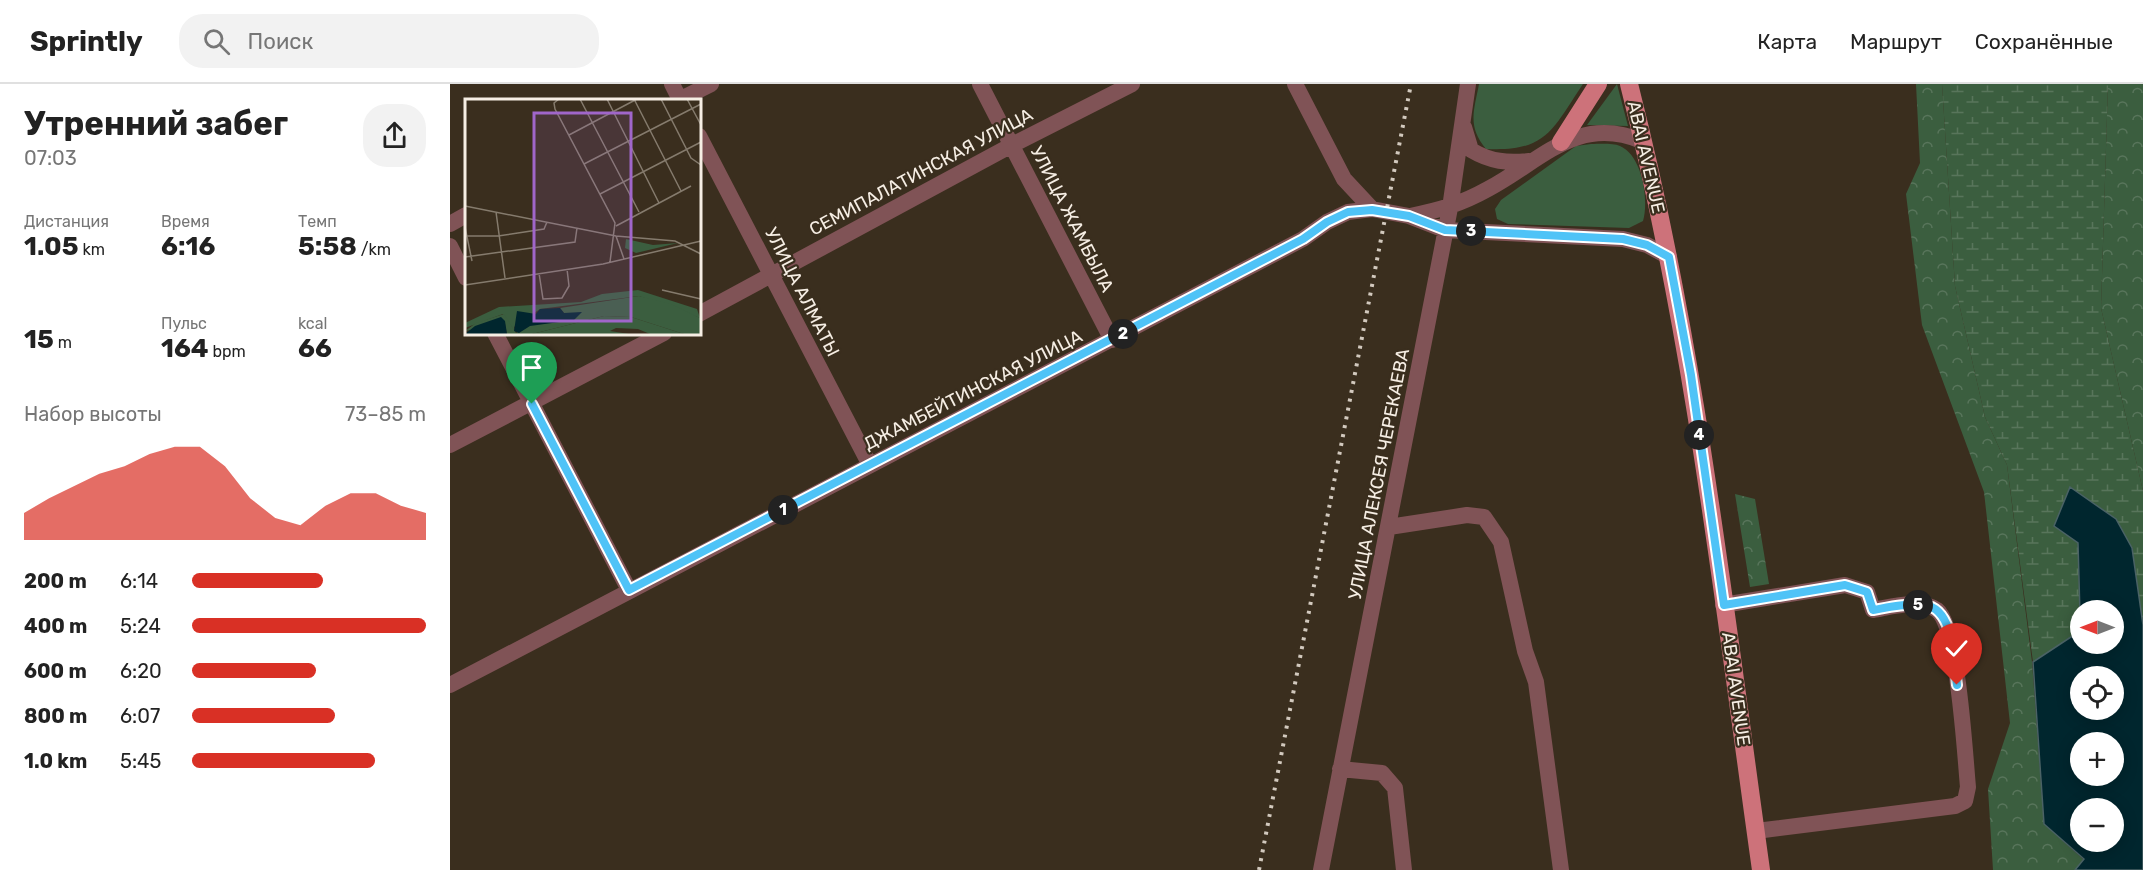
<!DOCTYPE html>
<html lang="ru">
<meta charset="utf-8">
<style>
body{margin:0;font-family:Rubik,sans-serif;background:#f2f2f2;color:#222;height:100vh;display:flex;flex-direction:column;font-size:22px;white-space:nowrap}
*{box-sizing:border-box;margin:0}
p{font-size:20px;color:#767676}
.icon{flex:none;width:33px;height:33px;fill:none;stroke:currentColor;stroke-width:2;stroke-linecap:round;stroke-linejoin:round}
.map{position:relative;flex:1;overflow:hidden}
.sheet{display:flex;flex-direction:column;background:#fff;width:450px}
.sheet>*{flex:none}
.needle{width:39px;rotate:270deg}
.controls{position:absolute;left:1620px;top:516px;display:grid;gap:12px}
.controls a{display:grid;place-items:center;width:54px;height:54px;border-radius:50%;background:#fff;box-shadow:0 3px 15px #0003;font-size:30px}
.pin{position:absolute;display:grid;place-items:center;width:51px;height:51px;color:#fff;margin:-62px -26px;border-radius:50% 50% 50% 0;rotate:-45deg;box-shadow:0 0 6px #0007}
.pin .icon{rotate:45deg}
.km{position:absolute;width:30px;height:30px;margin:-15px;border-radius:50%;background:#222;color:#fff;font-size:16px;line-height:30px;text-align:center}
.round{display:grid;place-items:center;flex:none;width:63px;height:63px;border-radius:24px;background:#f2f2f2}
.headline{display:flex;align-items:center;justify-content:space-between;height:102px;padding:0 24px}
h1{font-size:33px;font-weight:700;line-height:45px}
.stats{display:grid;grid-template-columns:repeat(3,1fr);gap:9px;height:102px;padding:6px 24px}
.stats div{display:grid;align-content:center}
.stats b{font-size:26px;font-weight:700}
.stats small{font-size:16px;font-weight:400}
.stats p{font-size:16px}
.chart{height:168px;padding:12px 24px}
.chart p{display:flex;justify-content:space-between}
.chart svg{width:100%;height:108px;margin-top:6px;fill:#d93025;opacity:.7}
ul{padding:0 24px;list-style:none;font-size:20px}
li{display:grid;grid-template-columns:96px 72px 1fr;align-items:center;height:45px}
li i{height:15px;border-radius:8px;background:#d93025}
header{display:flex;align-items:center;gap:36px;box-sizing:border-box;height:84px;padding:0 30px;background:#fff;border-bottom:2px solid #e0e0e0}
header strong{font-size:28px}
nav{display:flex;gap:33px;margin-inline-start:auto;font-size:21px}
.search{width:420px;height:54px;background:#f2f2f2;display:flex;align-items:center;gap:15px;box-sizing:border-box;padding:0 21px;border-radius:24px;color:#767676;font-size:22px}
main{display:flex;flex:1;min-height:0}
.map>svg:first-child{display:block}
</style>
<header>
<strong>Sprintly</strong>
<div class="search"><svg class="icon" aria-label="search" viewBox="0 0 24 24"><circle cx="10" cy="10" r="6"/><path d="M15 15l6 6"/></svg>Поиск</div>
<nav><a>Карта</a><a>Маршрут</a><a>Сохранённые</a></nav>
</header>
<main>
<section class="sheet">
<div class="headline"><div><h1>Утренний забег</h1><p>07:03</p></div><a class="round"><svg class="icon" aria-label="share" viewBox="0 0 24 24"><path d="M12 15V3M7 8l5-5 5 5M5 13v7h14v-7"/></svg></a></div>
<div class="stats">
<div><p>Дистанция</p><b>1.05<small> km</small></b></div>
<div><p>Время</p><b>6:16</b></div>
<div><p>Темп</p><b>5:58<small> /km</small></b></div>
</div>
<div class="stats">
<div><b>15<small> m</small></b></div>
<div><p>Пульс</p><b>164<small> bpm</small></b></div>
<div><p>kcal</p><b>66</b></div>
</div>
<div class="chart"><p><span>Набор высоты</span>73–85 m</p>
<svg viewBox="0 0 160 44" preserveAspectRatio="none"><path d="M0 44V33L10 27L20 22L30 17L40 14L50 9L60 6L70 6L80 14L90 27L100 35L110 38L120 30L130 25L140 25L150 30L160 33V44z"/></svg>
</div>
<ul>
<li><b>200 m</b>6:14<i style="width:56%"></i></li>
<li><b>400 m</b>5:24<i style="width:100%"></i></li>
<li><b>600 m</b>6:20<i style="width:53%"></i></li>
<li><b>800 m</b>6:07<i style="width:61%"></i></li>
<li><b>1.0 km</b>5:45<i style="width:78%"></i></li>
</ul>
</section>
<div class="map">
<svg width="1693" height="786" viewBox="0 0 1693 786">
<defs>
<pattern id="forest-crowns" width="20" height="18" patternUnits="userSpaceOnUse" patternTransform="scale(1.5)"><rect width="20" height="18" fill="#3b5e3f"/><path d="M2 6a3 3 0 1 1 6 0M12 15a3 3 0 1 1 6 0" fill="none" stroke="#58755b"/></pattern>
<pattern id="wetland-marsh" width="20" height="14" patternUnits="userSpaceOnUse" patternTransform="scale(1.5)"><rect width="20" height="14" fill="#3b5e3f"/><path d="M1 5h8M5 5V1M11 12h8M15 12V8" fill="none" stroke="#58755b"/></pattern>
</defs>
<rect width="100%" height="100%" fill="#3a2e1e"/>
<path fill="#3b5e3f" d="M 1029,0 L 1133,0 C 1102,46 1097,68 1036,65 C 1017,42 1024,27 1029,0 Z
M 1167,0 L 1178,42 L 1137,41 Z
M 1141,60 C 1150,60 1163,59 1170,62 C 1193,72 1199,117 1193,137 L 1179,144 L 1058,140 L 1047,135 L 1045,125 L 1051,116 L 1126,62 Z"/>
<path fill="url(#forest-crowns)" d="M 1466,0 L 1492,0 L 1505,202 L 1535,333 L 1557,381 L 1582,578 L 1594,740 L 1634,776 L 1625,786 L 1543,786 L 1538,705 L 1560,639 L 1534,408 L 1472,241 L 1456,110 L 1470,79 Z
M 1658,0 L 1693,0 L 1693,407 L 1651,224 Z
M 1285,410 L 1305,415 L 1319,500 L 1300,503 Z"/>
<path fill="url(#wetland-marsh)" d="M 1492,0 L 1658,0 L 1651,224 L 1693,407 L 1693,541 L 1682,464 L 1628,459 L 1630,547 L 1583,578 L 1557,381 L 1535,333 L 1505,202 Z"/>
<path fill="#00262e" stroke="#4a6265" stroke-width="1.5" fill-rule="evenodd" d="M 1620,403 L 1666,435 L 1682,464 L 1693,541 L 1693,786 L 1625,786 L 1634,775 L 1594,740 L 1583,578 L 1630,547 L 1630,560 L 1664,560 L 1664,526 L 1630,526 L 1630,531 L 1628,459 L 1604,442 ZM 1630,592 L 1664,592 L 1664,626 L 1630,626 ZM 1630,658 L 1664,658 L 1664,692 L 1630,692 ZM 1630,724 L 1664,724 L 1664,758 L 1630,758 Z"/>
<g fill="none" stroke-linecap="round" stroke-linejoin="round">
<path stroke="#805356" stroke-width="16" d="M 222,0 L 230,16
M 530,0 L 662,256
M 845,0 L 894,95 L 922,125
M 229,16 L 261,0
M 1014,43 L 1021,66 C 1041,78 1057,79 1079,77
M 249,52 L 420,381
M 960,132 C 990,126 1011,120 1038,105 C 1091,77 1127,30 1192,57
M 0,140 L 16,131
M 0,162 L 16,194
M 249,230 L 562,61 L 682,0
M 45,249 L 179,506
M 0,361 L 214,249
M 939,443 L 1017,431 L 1034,433 L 1051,458 L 1075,567 L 1086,598 L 1111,786
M 1273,521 L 1395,501 L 1417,508 L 1423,526 C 1441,523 1471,514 1487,526 C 1508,542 1515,672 1518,703 L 1515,717 L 1505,722 L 1306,747
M 0,601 L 853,155 L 877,138 L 898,128 L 922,125 L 959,132 L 995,146 L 1173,155 L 1197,161 L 1219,173
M 890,685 L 932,689 L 945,704 L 954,786
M 871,786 L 1000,124 L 1018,0"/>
<path stroke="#cd727a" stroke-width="18" d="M 1179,0 C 1245,258 1274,523 1311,786
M 1111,58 L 1148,0"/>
<path stroke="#d2c9be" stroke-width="4" stroke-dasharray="3 6" stroke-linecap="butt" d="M 809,786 L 961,0"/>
</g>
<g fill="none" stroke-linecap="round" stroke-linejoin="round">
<g stroke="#fff" stroke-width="12">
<path id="route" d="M 82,320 L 179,506 L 853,155 L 877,138 L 898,128 L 922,126 L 959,132 L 995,146 L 1173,155 L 1197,161 L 1219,173 L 1241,291 L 1274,521 L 1395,501 L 1417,508 L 1423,526 C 1440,523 1458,519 1474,521 C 1505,524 1504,579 1507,601"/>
</g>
<use href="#route" stroke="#4fc3f7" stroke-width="8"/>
</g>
<g text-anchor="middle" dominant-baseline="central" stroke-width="4.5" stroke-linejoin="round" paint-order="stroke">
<g font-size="18" fill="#f6eee4" stroke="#3a2e1e">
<text transform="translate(1196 73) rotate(77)">ABAI AVENUE</text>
<text transform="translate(471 88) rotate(-28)">СЕМИПАЛАТИНСКАЯ УЛИЦА</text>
<text transform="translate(622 135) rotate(63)">УЛИЦА ЖАМБЫЛА</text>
<text transform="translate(352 208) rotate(63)">УЛИЦА АЛМАТЫ</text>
<text transform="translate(523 306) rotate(-27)">ДЖАМБЕЙТИНСКАЯ УЛИЦА</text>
<text transform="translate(929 390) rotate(-79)">УЛИЦА АЛЕКСЕЯ ЧЕРЕКАЕВА</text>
<text transform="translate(1286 605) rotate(82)">ABAI AVENUE</text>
</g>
</g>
<g transform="translate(15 15)">
<rect width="236" height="236" fill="#3a2e1e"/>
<path d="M 161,140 L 188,146 L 213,144 L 171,154 L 160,149 Z" fill="#3b5e3f"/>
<path d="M 173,191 L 232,210 L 235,219 L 174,197 L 75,210 L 49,228 L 50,233 L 38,215 L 0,229 L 0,224 L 34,208 L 116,203 L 137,195 ZM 139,217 L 166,218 L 219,235 L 185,235 L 173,230 L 151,229 L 145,232 L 164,235 L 67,235 Z" fill="#3b5e3f"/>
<path d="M 174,197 L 206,205 L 235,219 L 235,235 L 219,235 L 166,218 L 139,217 L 67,235 L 42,235 L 40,225 L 0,232 L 11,224 L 39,215 L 51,234 L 65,226 L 109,221 L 110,214 L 99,214 L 95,209 Z" fill="#3b5e3f"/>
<path d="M 95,209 L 99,214 L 117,213 L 109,221 L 65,227 L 54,234 L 49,232 L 52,212 L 71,215 L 75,210 ZM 36,218 L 40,222 L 42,235 L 0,235 L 10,227 Z" fill="#00262e"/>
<path fill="none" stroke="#857b6d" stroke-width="1.5" d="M 94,0 L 89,4 L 90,10 L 150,124 L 145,163M 115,0 L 174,113M 142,0 L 194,104M 169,0 L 216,92M 196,0 L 226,59 L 236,66M 222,0 L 236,26M 104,36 L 172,0M 119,65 L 236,5M 135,95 L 236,43M 0,107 L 151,137 L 210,142 L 236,155M 31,113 L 40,179M 151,127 L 226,87M 0,128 L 7,162M 0,137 L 33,137 L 79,130 L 82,123M 151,137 L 159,160M 0,158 L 110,143 L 112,129M 74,174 L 78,200 L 97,199 L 104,187 L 102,170M 0,186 L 138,165 L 236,142M 197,191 L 236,200"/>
<path fill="#a066ca" fill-opacity="0.15" stroke="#a066ca" stroke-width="3" d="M 69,14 L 166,14 L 166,222 L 69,222 Z"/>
<rect width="236" height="236" fill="none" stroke="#f6eee4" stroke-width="3"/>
</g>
</svg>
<div class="controls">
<a><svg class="needle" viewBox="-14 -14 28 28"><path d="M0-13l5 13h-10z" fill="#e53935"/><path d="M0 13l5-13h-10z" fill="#767676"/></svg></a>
<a><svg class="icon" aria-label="locate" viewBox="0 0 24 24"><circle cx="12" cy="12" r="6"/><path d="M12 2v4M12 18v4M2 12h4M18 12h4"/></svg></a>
<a>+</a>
<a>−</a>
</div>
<div class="pin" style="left:82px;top:320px;background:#1e9e55"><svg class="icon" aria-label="arrive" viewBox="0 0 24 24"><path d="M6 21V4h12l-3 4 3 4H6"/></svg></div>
<div class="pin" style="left:1507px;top:601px;background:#d93025"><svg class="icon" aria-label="check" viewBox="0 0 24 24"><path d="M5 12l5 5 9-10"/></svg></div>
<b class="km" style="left:333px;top:426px">1</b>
<b class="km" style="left:673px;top:250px">2</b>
<b class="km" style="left:1021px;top:147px">3</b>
<b class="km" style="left:1249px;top:351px">4</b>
<b class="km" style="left:1468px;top:521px">5</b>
</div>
</main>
